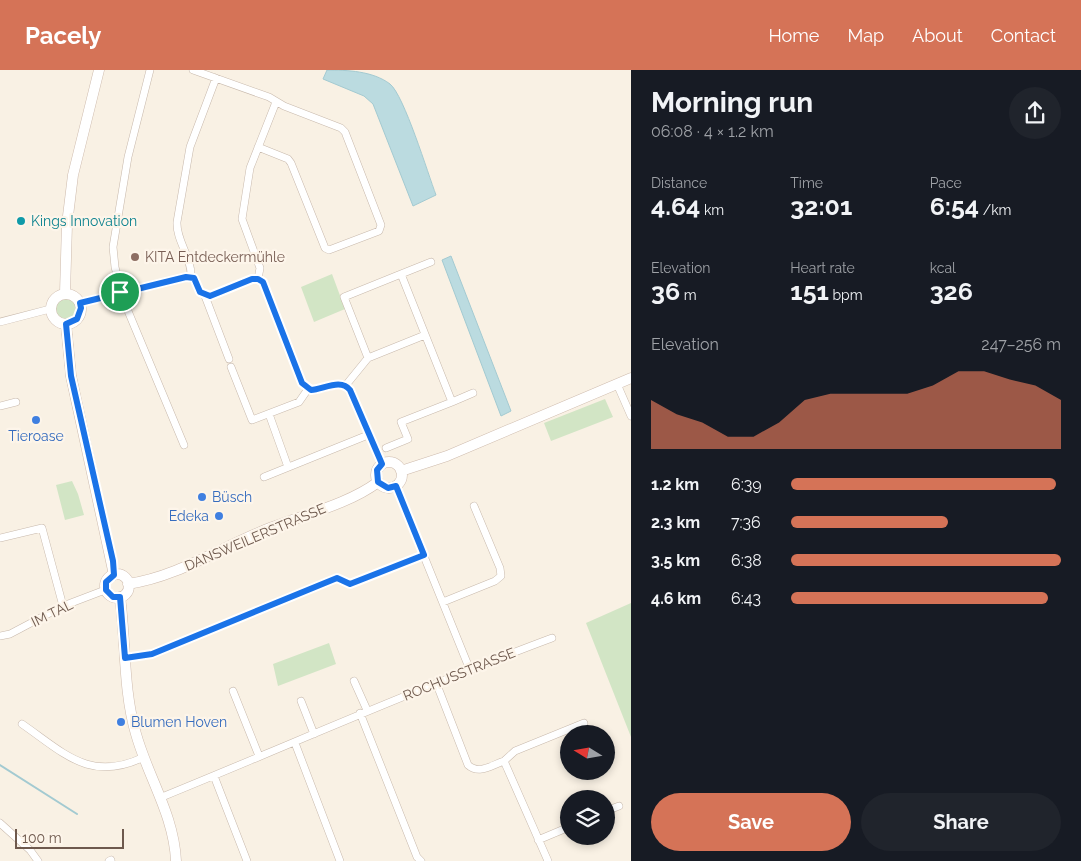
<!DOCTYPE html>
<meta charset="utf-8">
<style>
body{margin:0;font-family:Raleway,sans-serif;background:#20242c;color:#f1f3f6;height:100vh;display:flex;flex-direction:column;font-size:19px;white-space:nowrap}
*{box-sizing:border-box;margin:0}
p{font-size:16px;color:#9ea1a6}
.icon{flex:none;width:28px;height:28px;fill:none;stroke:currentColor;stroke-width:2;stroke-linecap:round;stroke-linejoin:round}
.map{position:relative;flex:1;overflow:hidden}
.drawer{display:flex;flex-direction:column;background:#171b24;width:450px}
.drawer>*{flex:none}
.needle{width:32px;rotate:281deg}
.buttons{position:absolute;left:560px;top:655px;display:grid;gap:10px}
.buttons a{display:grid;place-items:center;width:55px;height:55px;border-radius:50%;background:#171b24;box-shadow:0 2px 8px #0003;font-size:25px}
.scale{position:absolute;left:15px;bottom:12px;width:109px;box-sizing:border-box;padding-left:5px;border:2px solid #6e594d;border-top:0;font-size:14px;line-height:18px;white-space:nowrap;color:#6e594d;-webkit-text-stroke:4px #fdf5ea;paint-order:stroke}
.pin{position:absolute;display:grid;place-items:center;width:42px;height:42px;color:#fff;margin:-21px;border:2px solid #fff;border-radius:50%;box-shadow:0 1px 5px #0007}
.round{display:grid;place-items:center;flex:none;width:52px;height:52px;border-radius:26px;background:#20242c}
.overview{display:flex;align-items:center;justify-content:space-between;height:85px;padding:0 20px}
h1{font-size:28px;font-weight:700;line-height:38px}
.metrics{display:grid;grid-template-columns:repeat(3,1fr);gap:8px;height:85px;padding:5px 20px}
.metrics div{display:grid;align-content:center}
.metrics b{font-size:25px;font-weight:700}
.metrics small{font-size:14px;font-weight:400}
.metrics p{font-size:14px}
.chart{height:140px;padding:10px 20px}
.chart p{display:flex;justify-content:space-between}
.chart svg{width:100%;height:90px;margin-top:5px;fill:#d57357;opacity:.7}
.action{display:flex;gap:10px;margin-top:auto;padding:10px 20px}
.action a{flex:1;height:58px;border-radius:30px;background:#d57357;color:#fff;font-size:20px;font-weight:700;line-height:58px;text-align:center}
.action a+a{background:#20242c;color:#f1f3f6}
ul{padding:0 20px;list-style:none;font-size:16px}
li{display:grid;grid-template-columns:80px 60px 1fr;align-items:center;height:38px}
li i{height:12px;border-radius:6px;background:#d57357}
header{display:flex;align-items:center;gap:30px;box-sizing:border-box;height:70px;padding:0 25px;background:#d57357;color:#fff}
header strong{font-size:24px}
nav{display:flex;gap:28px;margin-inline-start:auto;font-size:18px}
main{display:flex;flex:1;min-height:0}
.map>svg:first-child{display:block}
</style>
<header>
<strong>Pacely</strong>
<nav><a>Home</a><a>Map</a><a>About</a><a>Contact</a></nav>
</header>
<main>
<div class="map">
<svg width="631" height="791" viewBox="0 0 631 791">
<rect width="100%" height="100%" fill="#f9f1e4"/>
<path fill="#d2e5c5" d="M 332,204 L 345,239 L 314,252 L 301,217 Z
M54 239a12 12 0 1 1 24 0a12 12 0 1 1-24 0Z
M 605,329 L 613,347 L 551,371 L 544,353 Z
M 72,411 L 78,424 L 84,445 L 65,450 L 56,415 Z
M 631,533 L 631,667 L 586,553 Z
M 329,573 L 336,594 L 278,616 L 273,594 Z"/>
<path fill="#bbdbe0" stroke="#a3cad1" d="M 327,0 C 347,0 373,1 390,14 C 404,25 428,104 436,125 L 413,136 L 373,34 L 364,26 L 323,9 Z
M 451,186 L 511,341 L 501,346 L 442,190 Z"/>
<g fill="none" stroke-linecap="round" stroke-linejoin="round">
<path stroke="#a3cad1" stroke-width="2" d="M 0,695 L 77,744"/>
<g stroke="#c8b9ac" stroke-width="8">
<path id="minor" d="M 150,0 L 128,87 L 113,177 L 115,197 L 123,229 L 184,375
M 193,0 L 269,27 L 284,36 L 341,58 L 345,62 L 381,155 L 379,161 L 329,180 L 325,178 L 291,93 L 288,89 L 258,77
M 401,204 L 431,192
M 191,207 C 192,187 176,171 177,152 L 190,77 L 216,8
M 258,209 L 260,198 L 242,149 L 250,98 L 276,32
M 205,226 L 229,289
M 80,233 L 186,207 L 194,209 L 200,222 L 210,226 L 252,209 L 258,209 L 263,212 L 302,313 L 311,320 L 341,314 L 348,317 L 382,394
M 0,252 L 50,239
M 231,297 L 252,350 L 299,332 L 308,319
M 617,314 L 631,346
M 346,315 L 368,288
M 452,332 L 473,323
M 0,336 L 16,332
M 269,344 L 288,397
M 386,378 L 408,369 L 401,352 L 452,332 L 401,204 L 344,227 L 368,288 L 425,265
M 264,407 L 368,365
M 396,417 L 470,600
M 0,468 L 42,458 L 63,536
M 443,532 L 495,511 L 501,506 L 500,498 L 474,436
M 0,566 L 10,564 L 63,536 L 105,520
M 125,588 L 152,584 L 337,508 L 350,514 L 424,485
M 354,611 L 367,640
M 437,615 L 468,695 C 479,705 492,695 504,691 L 548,791
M 233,621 L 259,686
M 301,631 L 314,664
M 360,643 L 417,787 L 421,791
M 22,654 C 64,683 90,713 144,687
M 295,673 L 340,791
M 504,691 L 515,681 L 584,653
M 214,706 L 247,791
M 162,727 C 292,674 420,617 552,568
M 606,741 L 619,736
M 0,753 L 30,780 L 38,791
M 538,770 L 569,757
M 109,791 L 111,790"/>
</g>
<g stroke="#cebbad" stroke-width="11">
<path id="secondary" d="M 65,223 L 67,154 L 73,105 L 99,0
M51 239a15 15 0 1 1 30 0a15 15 0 1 1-30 0Z
M 66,254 L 71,306 L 114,505
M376 405a13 13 0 1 1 26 0a13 13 0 1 1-26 0Z
M 401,401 L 447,386 L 631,308
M105 516a12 12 0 1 1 24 0a12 12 0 1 1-24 0Z
M 128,514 C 178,507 223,476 270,458 C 303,445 349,434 378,412
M 120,527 C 126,572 123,620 136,664 C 148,707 174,745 176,791"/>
</g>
<use href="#minor" stroke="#fff" stroke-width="7"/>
<use href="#secondary" stroke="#fff" stroke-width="10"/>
</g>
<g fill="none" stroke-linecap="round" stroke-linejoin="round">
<g stroke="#fff" stroke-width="10">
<path id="route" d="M 186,207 L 194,208 L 200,222 L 210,226 L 252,209 L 258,209 L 263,212 L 302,313 L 311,320 C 324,319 341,308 350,320 L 382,394 L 377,400 L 378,412 L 388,418 L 396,416 L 424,485 L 350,514 L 337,508 L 152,584 L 125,588 L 120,527 L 113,527 L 106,520 L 106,512 L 114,505 L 113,491 L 71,306 L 66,254 L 77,249 L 81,238 L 80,233 Z"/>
</g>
<use href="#route" stroke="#1a73e8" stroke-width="6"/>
</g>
<circle fill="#0f9aa8" stroke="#fdf5ea" stroke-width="2" cx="21" cy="151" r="5"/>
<circle fill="#8d6e63" stroke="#fdf5ea" stroke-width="2" cx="135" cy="187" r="5"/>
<g fill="#3f7fe0" stroke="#fdf5ea" stroke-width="2">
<circle cx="36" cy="350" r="5"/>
<circle cx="202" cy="427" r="5"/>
<circle cx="219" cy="446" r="5"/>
<circle cx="121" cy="652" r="5"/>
</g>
<g text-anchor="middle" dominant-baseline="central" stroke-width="4.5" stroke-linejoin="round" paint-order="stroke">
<g font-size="14" fill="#0d838f" stroke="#fdf5ea" text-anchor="start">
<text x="31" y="151">Kings Innovation</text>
</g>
<g font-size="14" fill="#785e54" stroke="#fdf5ea" text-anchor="start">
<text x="145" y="187">KITA Entdeckermühle</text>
</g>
<g font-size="14" fill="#366cbe" stroke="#fdf5ea" text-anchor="start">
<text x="36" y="366" text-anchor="middle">Tieroase</text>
<text x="212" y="427">Büsch</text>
<text x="209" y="446" text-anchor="end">Edeka</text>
<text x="131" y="652">Blumen Hoven</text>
</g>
<g font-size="14" fill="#6e594d" stroke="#fdf5ea">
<text transform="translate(255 467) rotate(-23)">DANSWEILERSTRASSE</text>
<text transform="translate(52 543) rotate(-26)">IM TAL</text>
<text transform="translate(459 604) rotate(-22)">ROCHUSSTRASSE</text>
</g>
</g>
</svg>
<div class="buttons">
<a><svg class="needle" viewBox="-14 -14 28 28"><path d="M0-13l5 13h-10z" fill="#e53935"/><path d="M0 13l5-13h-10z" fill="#9ea1a6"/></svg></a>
<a><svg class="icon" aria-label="layers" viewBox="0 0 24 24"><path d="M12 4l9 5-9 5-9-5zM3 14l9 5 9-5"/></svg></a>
</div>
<div class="scale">100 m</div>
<div class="pin" style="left:120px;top:222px;background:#1e9e55"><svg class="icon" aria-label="arrive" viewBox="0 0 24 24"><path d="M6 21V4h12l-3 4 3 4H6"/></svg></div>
</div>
<section class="drawer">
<div class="overview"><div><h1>Morning run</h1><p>06:08 · 4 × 1.2 km</p></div><a class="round"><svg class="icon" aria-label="share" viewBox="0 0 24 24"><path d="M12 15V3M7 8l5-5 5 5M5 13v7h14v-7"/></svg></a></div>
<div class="metrics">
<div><p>Distance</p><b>4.64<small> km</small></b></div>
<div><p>Time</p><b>32:01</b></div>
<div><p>Pace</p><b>6:54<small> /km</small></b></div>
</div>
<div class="metrics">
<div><p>Elevation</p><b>36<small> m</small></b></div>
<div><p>Heart rate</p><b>151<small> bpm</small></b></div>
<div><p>kcal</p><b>326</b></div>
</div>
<div class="chart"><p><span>Elevation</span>247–256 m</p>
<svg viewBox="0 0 160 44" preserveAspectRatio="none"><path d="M0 44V20L10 27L20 31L30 38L40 38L50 31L60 20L70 17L80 17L90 17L100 17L110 13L120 6L130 6L140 10L150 13L160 20V44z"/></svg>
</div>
<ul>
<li><b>1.2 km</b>6:39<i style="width:98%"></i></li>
<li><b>2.3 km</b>7:36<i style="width:58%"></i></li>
<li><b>3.5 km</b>6:38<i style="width:100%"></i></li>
<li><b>4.6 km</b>6:43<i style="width:95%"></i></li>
</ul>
<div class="action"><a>Save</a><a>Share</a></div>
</section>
</main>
